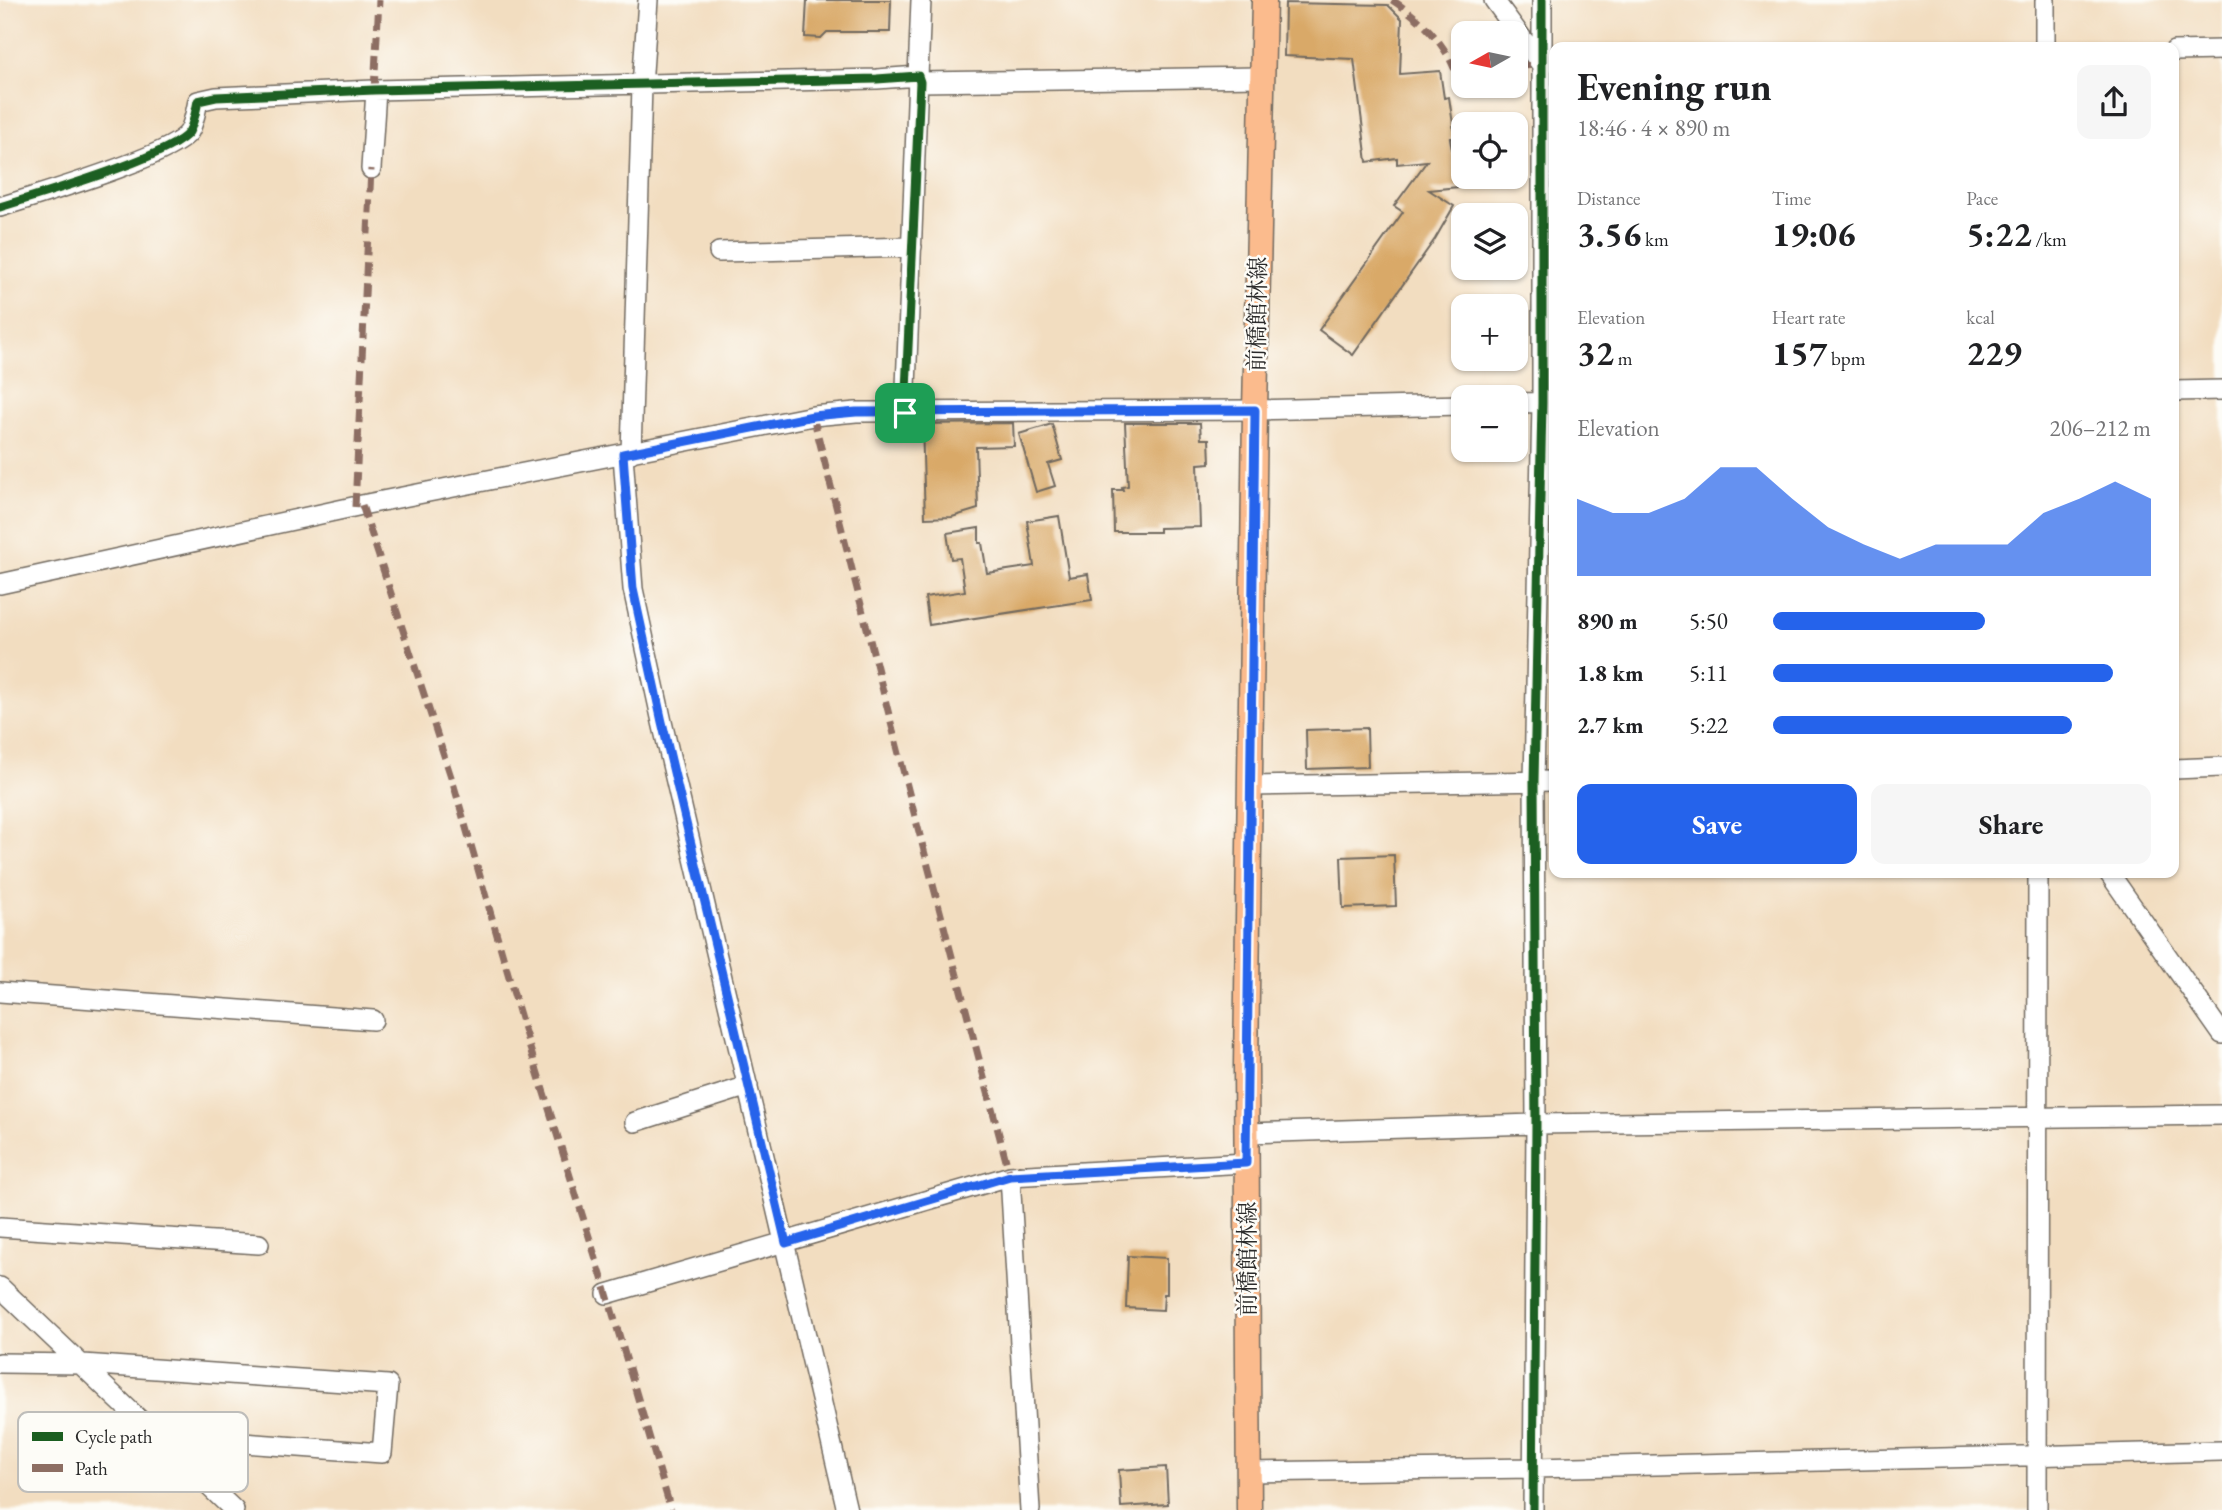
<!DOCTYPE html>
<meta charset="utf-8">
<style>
body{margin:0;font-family:"EB Garamond","Noto Serif JP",serif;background:#f6f6f6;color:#202124;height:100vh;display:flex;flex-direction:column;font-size:26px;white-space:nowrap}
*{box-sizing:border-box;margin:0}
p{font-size:23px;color:#757577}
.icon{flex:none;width:38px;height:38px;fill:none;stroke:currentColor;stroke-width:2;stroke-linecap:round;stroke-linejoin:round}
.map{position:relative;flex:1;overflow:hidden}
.drawer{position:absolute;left:1549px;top:42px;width:630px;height:836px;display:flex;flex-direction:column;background:#fff;border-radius:14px;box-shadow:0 2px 5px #0004}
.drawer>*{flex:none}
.needle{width:46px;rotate:261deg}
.tools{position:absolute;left:1451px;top:21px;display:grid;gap:14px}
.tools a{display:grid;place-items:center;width:77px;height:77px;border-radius:14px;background:#fff;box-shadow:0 2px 5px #0004;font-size:35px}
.pin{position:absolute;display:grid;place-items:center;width:60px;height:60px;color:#fff;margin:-30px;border-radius:14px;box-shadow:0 4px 10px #0006}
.round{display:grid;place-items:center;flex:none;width:74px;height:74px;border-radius:14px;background:#f6f6f6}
.headline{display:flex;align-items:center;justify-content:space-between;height:119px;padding:0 28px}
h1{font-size:38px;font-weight:700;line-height:52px}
.figures{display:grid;grid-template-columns:repeat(3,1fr);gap:10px;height:119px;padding:7px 28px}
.figures div{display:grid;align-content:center}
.figures b{font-size:35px;font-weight:700}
.figures small{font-size:19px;font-weight:400}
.figures p{font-size:19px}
.chart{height:196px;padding:14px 28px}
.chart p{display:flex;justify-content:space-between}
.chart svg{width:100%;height:126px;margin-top:7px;fill:#2563eb;opacity:.7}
.cta{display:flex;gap:14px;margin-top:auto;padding:14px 28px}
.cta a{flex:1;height:80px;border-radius:14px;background:#2563eb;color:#fff;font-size:28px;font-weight:700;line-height:80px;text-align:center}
.cta a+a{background:#f6f6f6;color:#202124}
ul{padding:0 28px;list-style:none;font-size:23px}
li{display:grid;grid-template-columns:112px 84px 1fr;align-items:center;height:52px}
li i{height:18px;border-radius:9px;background:#2563eb}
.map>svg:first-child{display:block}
</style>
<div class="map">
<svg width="2222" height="1510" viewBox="0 0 2222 1510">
<rect width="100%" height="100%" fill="#fdfcf7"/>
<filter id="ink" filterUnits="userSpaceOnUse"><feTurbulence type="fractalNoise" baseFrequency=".0143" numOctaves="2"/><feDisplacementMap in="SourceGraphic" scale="14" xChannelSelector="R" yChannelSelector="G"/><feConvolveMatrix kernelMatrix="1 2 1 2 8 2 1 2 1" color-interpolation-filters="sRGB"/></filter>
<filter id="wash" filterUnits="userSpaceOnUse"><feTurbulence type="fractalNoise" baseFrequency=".00686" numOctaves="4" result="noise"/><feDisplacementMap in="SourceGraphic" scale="28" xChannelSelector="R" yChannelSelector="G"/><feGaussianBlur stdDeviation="1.57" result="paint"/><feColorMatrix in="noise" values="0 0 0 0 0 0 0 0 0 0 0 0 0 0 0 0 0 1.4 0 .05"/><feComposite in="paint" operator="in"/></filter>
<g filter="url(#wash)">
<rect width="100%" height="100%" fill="#f2ddc0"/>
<g id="blocks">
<path fill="#d9a968" d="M 807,0 L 891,0 L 890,32 L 827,32 L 821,38 L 805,37 Z
M 1285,3 L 1388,5 L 1402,19 L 1400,74 L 1440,71 L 1444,98 L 1449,97 L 1455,138 L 1450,138 L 1458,187 L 1429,190 L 1454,206 L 1435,239 L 1353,355 L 1319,330 L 1403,212 L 1394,206 L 1427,161 L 1397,164 L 1397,158 L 1367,162 L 1354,59 L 1284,56 Z
M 1013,423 L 1014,446 L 976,447 L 978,509 L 952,517 L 925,518 L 922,424 Z
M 1125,423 L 1200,423 L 1201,439 L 1209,439 L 1210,463 L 1198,464 L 1200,527 L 1159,528 L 1159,532 L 1114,532 L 1113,490 L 1123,490 L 1122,487 L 1128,486 Z
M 1052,424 L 1062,460 L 1048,464 L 1055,486 L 1036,492 L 1019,434 Z
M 1059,516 L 1069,577 L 1088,574 L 1092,600 L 929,625 L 925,597 L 965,591 L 960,558 L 951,559 L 947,533 L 979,528 L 979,543 L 982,543 L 987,573 L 1034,566 L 1027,521 Z
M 1367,728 L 1368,767 L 1307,769 L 1306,730 Z
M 1394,855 L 1396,906 L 1343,908 L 1341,857 Z
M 1128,1256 L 1167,1258 L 1167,1294 L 1164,1294 L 1163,1310 L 1126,1308 Z
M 1166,1467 L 1168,1504 L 1121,1507 L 1119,1470 Z"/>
</g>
</g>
<g filter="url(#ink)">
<use href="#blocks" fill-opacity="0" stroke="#71695f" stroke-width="2"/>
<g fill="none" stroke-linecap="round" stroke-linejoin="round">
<g stroke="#71695f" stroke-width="22">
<path id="minor" d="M 1494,0 L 1543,67
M 2045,47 L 2045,0
M 2174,51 L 2222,50
M 920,82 L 1261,77
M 371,169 L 376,90
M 0,207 C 34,196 173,156 189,132 C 194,123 196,110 198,101 L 216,97 L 374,90 L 877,79 L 918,76
M 719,252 L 912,247
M 2174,391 L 2222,390
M 1516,403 L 1553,402
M 905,413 L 921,0
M 631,453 L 642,86 L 648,0
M 623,455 L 633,589 L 662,722 L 847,1510
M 0,584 L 362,505 L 813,416 L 856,412 L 1255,410 L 1463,405
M 2174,769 L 2222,767
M 1250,786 L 1554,781
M 2109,873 L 2222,1034
M 0,992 L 373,1020
M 635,1122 L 748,1086
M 1247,1133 L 1536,1124 L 2222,1115
M 1010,1176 L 1030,1510
M 0,1227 L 259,1244
M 0,1287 L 234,1510
M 607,1294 L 1010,1176 L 1246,1163
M 0,1363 L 83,1364 L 388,1385 L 382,1453 L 202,1440 L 191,1448 L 190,1466
M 1249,1472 L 1534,1468 L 2222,1451
M 1533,1510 L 1536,1124 L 1534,781 L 1542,403 L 1542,0
M 2037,1510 L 2038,873"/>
</g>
<g stroke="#71695f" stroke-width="27">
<path id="major" d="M 1249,1510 L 1246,1066 L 1255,410 L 1264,0"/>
</g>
<use href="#minor" stroke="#fff" stroke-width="19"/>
<use href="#major" stroke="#fbbb8d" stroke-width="24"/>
<path stroke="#8d6e63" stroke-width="7" stroke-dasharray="14 7" stroke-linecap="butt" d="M 1392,0 C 1418,17 1442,39 1454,68 L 1463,68
M 1516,66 L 1541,65
M 374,90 L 379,0
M 813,416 L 913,809 L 1010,1176
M 362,505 L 454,786 L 524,1029 L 607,1294 L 671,1510
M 355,507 L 371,169"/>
<g stroke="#fdfcf7" stroke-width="13">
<path id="cycleway" d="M 0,207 C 34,196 173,156 189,132 C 194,123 196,110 198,101 L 216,97 L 374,90 L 877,79 L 918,76 L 920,82 L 905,413
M 1533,1510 L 1536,1124 L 1534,781 L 1542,403 L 1542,0"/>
</g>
<use href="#cycleway" stroke="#1b5e20" stroke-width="9"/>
</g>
</g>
<g fill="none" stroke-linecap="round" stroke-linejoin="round" filter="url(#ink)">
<g stroke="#fff" stroke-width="14">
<path id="route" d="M 1255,410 L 1246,1163 L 1010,1176 L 786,1243 L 662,722 L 633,589 L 623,454 L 813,416 L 856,412 Z"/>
</g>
<use href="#route" stroke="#2563eb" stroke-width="9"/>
</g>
<g text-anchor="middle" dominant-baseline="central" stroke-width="5" stroke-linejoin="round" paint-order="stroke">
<g font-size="23" fill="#2b2b2b" stroke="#fdfcf7">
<text transform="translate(1257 314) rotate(-89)">前橋館林線</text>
<text transform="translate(1247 1259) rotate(-90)">前橋館林線</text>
</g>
</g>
<rect x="18" y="1412" width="230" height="80" rx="10" fill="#fdfcf7" stroke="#bebdba" stroke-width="2"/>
<rect x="32" y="1432" width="31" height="9" fill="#1b5e20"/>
<rect x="32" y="1464" width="31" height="8" fill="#8d6e63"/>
<g font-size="19" fill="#2b2b2b">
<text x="75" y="1443">Cycle path</text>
<text x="75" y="1475">Path</text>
</g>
</svg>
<div class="tools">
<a><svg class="needle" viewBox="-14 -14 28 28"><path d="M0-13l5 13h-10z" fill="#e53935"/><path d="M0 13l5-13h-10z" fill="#757577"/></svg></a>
<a><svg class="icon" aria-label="locate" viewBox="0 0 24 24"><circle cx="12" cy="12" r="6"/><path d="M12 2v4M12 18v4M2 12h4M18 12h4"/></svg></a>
<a><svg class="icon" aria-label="layers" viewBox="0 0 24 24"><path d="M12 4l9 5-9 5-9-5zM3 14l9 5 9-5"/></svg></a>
<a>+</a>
<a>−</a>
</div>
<div class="pin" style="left:905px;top:413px;background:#1e9e55"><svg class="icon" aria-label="arrive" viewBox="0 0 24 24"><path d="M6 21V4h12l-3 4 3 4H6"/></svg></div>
<section class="drawer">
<div class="headline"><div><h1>Evening run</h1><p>18:46 · 4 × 890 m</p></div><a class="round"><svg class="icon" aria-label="share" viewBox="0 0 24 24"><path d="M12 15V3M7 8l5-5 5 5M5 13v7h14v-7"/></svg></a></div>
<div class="figures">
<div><p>Distance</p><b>3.56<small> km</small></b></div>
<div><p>Time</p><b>19:06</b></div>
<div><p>Pace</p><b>5:22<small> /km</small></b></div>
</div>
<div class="figures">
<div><p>Elevation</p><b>32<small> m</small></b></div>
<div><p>Heart rate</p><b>157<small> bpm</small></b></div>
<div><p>kcal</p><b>229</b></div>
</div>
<div class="chart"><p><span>Elevation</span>206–212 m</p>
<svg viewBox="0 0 160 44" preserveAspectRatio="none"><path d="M0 44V17L10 22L20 22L30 17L40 6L50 6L60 17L70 27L80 33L90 38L100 33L110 33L120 33L130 22L140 17L150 11L160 17V44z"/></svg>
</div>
<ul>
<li><b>890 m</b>5:50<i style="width:56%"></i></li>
<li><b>1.8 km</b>5:11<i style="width:90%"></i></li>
<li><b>2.7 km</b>5:22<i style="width:79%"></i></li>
</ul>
<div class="cta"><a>Save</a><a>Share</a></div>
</section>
</div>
